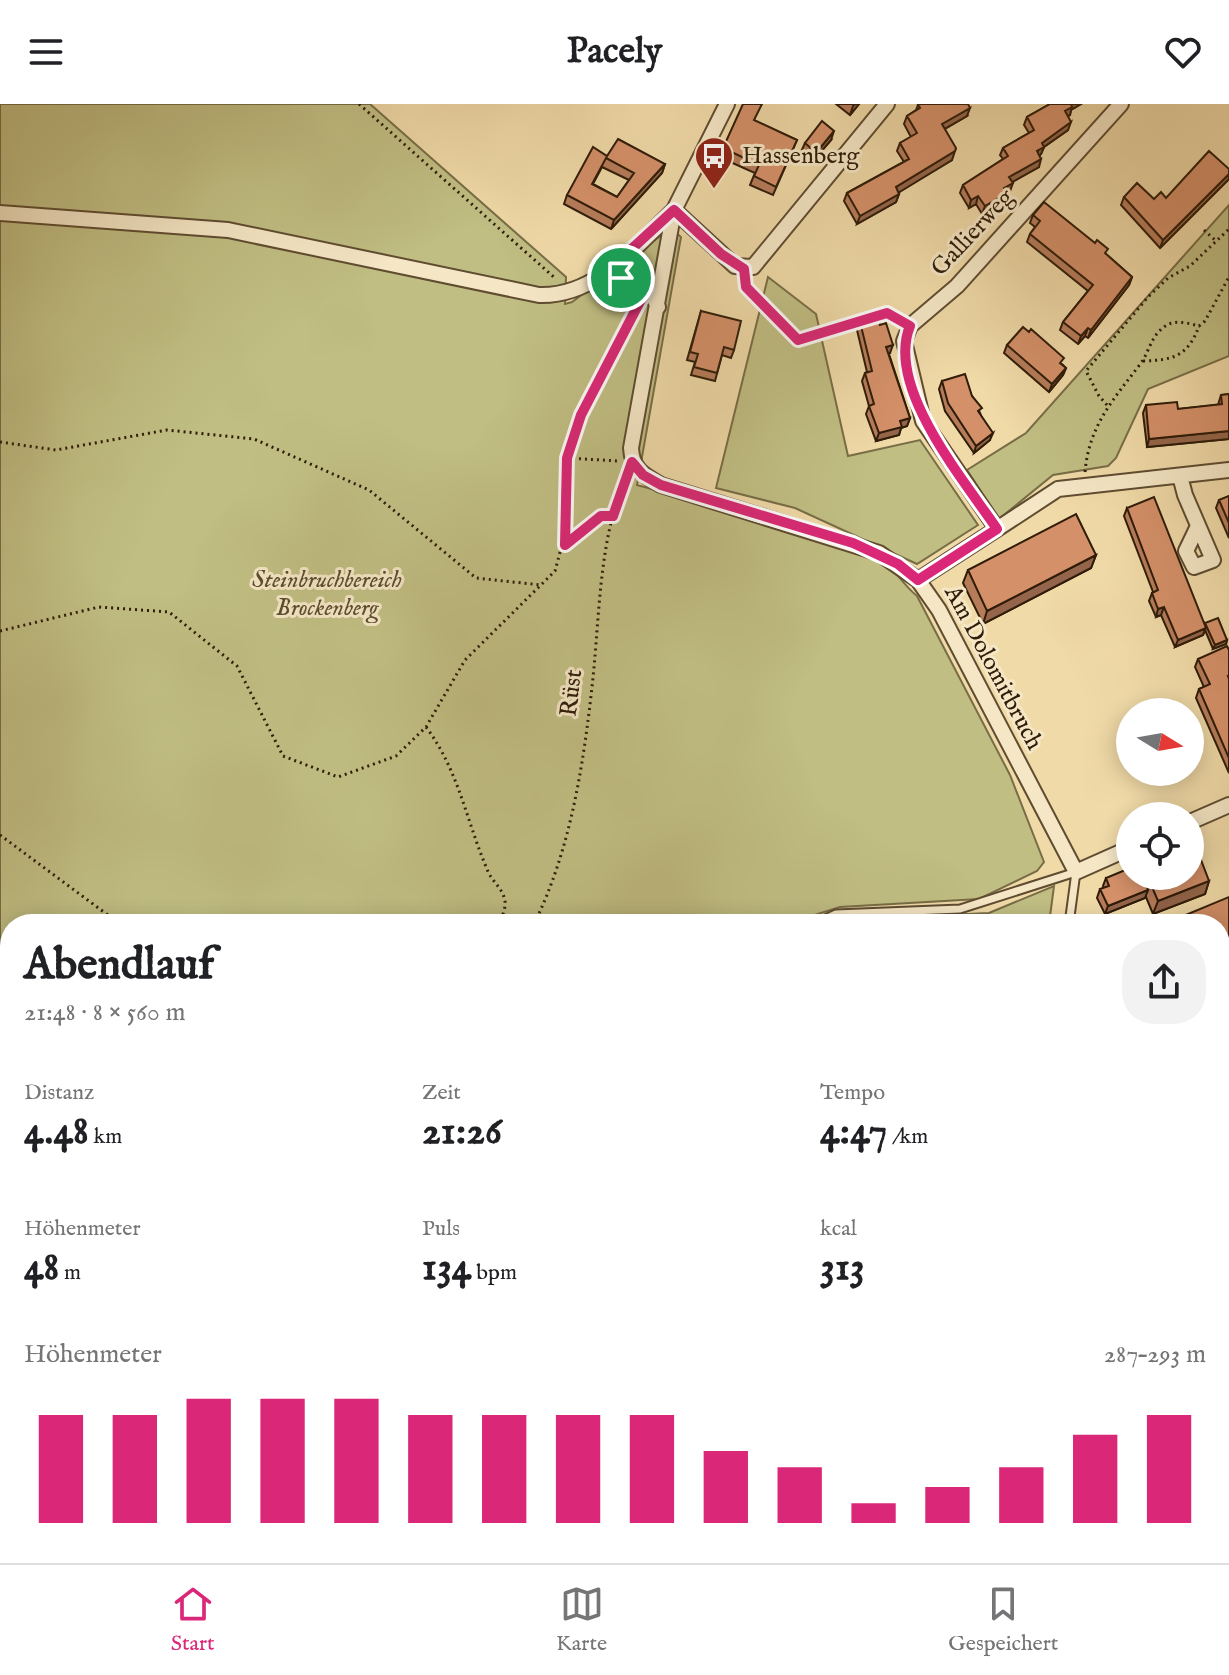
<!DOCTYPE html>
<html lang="de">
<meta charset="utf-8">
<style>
body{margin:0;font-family:"IM FELL English",serif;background:#f2f2f2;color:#202124;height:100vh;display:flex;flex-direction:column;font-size:30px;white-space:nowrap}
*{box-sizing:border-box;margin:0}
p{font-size:26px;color:#757577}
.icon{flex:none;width:44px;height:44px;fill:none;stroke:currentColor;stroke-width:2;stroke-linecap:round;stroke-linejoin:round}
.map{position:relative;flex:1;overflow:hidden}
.sheet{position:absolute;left:0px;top:810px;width:1230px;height:650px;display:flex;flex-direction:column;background:#fff;border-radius:32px 32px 0 0;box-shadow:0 4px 20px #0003}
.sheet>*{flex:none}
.needle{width:52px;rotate:101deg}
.buttons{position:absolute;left:1116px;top:594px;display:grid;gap:16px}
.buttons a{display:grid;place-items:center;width:88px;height:88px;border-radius:50%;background:#fff;box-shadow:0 4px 20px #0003;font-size:40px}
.pin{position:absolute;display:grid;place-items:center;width:68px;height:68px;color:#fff;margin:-34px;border:4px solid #fff;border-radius:50%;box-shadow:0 2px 8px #0007}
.round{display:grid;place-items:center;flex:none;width:84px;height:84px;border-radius:32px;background:#f2f2f2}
.head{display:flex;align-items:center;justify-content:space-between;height:136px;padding:0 24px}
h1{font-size:44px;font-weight:700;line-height:60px}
.metrics{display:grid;grid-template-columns:repeat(3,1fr);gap:12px;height:136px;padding:8px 24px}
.metrics div{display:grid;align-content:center}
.metrics b{font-size:40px;font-weight:700}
.metrics small{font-size:22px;font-weight:400}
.metrics p{font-size:22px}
.chart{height:224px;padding:16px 24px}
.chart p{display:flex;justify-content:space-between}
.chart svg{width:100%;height:144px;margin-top:8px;stroke:#db2777;stroke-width:6}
header{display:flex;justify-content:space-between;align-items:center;height:104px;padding:0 24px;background:#fff;font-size:36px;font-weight:700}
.menu{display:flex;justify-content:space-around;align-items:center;height:112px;border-top:2px solid #e0e0e0;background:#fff;font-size:22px;color:#757577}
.menu a{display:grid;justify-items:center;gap:4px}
.menu .selected{color:#db2777}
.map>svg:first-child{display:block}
</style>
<header><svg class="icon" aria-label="menu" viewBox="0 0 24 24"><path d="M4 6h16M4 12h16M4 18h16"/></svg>Pacely<svg class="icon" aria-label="heart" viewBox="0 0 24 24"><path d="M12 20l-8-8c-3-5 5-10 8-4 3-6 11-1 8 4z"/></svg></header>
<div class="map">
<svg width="1229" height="1459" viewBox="0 0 1229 1459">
<rect width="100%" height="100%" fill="#f0daa8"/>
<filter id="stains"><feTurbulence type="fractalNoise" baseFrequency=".0025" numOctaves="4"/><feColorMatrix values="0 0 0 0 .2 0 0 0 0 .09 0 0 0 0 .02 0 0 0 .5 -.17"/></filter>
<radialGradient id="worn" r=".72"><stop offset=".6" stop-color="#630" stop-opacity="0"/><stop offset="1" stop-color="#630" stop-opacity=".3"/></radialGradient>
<path fill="#c0be83" stroke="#786d46" stroke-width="2" d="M 0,0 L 370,0 L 566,173 L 565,200 L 572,198 L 671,124 L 681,133 L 637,381 C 682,394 868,438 893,466 C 901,475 907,484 917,492 L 1010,671 L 1044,758 L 1037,767 L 979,795 L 840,803 L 786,820 L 10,820 L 10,1450 L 298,1450 L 299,1459 L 0,1459 Z
M 1229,101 L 1229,252 L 1148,285 L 1116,354 L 1108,362 L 1053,371 L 999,415 L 967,366 L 1026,329 Z
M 768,173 L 816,210 L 848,352 L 920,336 L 978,421 L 917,460 L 795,404 L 716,384 Z
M 1054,782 L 1049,820 L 829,820 L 840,816 L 989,809 Z
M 1229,1158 L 1229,1459 L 970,1459 L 970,1450 L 1220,1450 L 1220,1164 Z
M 313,1450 L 957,1450 L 956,1459 L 316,1459 Z"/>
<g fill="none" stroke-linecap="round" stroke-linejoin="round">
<g stroke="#5f4c31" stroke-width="11">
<path id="service" d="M 815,820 L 836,810 L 960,805 L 1076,768 L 1069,820"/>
</g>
<g stroke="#5f4c31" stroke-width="18">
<path id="minor" d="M 727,0 L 674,106 L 631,344 C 632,365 643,371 661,381 L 879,449 L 918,476 L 939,506 L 1076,768 L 1130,744
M 0,109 L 228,126 L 539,191 C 596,193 636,142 674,106 L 735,162 L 753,163 L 887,0
M 600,174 C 625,174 648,177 658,203
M 1180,372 L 1185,391 L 1213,456 L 1194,463 L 1186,447 L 1198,422
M 997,425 L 1058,385 L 1229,366
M 918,476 L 997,425 L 923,317 L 904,237 L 910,222 L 957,182 L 1121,0
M 1190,718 L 1229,701"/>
</g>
<path stroke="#2f1c09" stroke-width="3" stroke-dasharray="2 4" stroke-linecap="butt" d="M 359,0 L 556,175
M 1204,126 L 1216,137
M 746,177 L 746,183 L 798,236 L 887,209 L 896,214
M 1143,257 C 1174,256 1188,252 1199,222
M 1107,301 L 1099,292 L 1086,267 L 1148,193 L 1168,174 L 1190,162 L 1229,125
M 0,338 L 56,346 L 167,326 L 254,335 L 369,386 L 476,474 L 541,481
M 567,354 L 619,357
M 1085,368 C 1089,321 1114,295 1141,259 C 1149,248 1151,232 1164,223 C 1174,215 1188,219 1199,222 L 1205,217 L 1229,173
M 565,441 L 601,412 L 613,412
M 0,527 L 99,503 L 169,508 L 237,562 L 283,652 L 338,673 L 396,652 L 426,623 L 465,556 L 555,467 L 567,422 L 567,354 L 581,311 L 637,202
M 426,623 C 459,667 466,716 487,765 C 491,777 503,784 505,797 C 506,804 502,813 499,820
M 0,731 L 120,820
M 534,820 C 570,747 583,664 592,583 C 600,513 598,438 626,372
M 305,1450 L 309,1459
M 963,1450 L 964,1459
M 1098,1450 L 1116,1459
M 186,1459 L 194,1450"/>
<use href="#service" stroke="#f5e7c6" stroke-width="7"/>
<use href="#minor" stroke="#f5e7c6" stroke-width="14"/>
</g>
<path fill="#b67c5a" stroke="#2f1c09" stroke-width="2" fill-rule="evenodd" d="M 836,0 L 859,0 L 850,11 Z
M 1050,0 L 1081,0 L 1071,6 L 1070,11 L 1068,12 L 1068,26 L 1044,43 L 1041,50 L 1039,52 L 1039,63 L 1012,78 L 1010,87 L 1006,89 L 1004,97 L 982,110 L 976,100 L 969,104 L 960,89 L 963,81 L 1003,55 L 1000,51 L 1003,44 L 1029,29 L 1024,21 L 1027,13 Z
M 918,1 L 967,12 L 945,25 L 952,56 L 898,88 L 899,90 L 896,98 L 857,120 L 844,97 L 847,89 L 904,58 L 897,47 L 900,39 L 911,33 L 904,20 L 907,12 L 916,6 Z
M 755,17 L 797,36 L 773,91 L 750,81 L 755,69 L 719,53 L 723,44 Z
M 831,36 L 813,57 L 801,48 L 805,39 Z
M 607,52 L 665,60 L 662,69 L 611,125 L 564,100 L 567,91 ZM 602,63 L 629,76 L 617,93 L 593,80 Z
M 1229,75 L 1160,144 L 1121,101 L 1124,93 L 1154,95 L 1166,94 Z
M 1033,111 L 1106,150 L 1132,173 L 1129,181 L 1088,234 L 1085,232 L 1078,240 L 1060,226 L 1063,218 L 1088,187 L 1027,138 L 1030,130 L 1035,123 L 1030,119 Z
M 701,207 L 734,246 L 731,254 L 722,251 L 715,277 L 691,271 L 695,258 L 687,256 Z
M 860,218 L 890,249 L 889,250 L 910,314 L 907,322 L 901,324 L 899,331 L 876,337 L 866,310 L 869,302 L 862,277 L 865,269 L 867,268 L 857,226 Z
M 1007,241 L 1062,260 L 1066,264 L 1063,271 L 1049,288 L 1004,249 Z
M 942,277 L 972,292 L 980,309 L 990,336 L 974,349 L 945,307 L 939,285 Z
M 1229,290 L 1229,335 L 1147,343 L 1143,309 L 1146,301 L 1178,305 L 1218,301 L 1221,291 Z
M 1229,392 L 1229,434 L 1216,404 L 1219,396 Z
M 1127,404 L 1205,521 L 1205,519 L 1227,536 L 1226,540 L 1213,545 L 1205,526 L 1203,531 L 1175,543 L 1161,511 L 1156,513 L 1149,497 L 1152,489 L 1153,488 L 1124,412 Z
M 1096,451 L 1091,464 L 983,520 L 963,479 L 968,466 Z
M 1229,546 L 1229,669 L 1196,594 L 1199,585 L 1204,583 L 1195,563 L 1198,555 Z
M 1150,772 L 1209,777 L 1205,790 L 1153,810 L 1146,793 L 1145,794 L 1105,810 L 1097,794 L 1100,785 L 1104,784 L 1103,782 L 1106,774 L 1147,782 Z"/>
<path fill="#94654a" stroke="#2f1c09" stroke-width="2" d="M 855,0 L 859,0 L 850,11 L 853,2 Z
M 1071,0 L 1081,0 L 1071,6 L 1070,11 L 1062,15 L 1065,7 Z
M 970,4 L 967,12 L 939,28 L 942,20 Z
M 1071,18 L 1068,26 L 1044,43 L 1041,50 L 1034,55 L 1042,39 Z
M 834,27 L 831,36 L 813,57 L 816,49 Z
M 955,47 L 952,56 L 893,92 L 896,83 Z
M 1041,55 L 1039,63 L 1007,81 L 1009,73 Z
M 665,60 L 662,69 L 611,125 L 614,116 Z
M 1229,70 L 1229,75 L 1160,144 L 1163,136 Z
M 1013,79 L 1010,87 L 1001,92 L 1004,84 Z
M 1007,89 L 1004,97 L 982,110 L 985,102 Z
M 899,90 L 896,98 L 857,120 L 860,112 Z
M 978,92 L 976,100 L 969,104 L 971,96 Z
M 1132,173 L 1129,181 L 1088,234 L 1091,226 Z
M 1088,224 L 1085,232 L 1078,240 L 1081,232 Z
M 893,241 L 890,249 L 884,251 L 886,243 Z
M 1066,264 L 1063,271 L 1049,288 L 1052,280 Z
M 910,314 L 907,322 L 901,324 L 899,331 L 876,337 L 879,329 L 900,317 Z
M 1229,327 L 1229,335 L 1147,343 L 1149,335 Z
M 993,329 L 990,336 L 974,349 L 976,342 Z
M 1096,451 L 1091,464 L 983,520 L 987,507 Z
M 1164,503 L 1161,511 L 1156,513 L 1158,505 Z
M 1206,524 L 1203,531 L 1175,543 L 1178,536 Z
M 1227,536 L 1226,540 L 1213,545 L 1215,541 Z
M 1209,777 L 1205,790 L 1153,810 L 1158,797 Z
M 1148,786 L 1145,794 L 1105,810 L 1108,802 Z
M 1229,924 L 1229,939 L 1220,943 L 1220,928 Z
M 1229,1043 L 1229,1058 L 1220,1061 L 1220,1047 Z"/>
<path fill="#d49069" stroke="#2f1c09" stroke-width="2" fill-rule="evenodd" d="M 743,0 L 762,0 L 754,16 L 797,36 L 776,83 L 754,72 L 759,61 L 723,44 Z
M 921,0 L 968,0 L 970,4 L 942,20 L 956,44 L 955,47 L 896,83 L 899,90 L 860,112 L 847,89 L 909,55 L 900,39 L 917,29 L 907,12 L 920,4 L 918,1 Z
M 1050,0 L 1071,0 L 1072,3 L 1065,7 L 1071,18 L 1042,39 L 1044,43 L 1037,47 L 1041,55 L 1009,73 L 1013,79 L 1004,84 L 1007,89 L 985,102 L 978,92 L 971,96 L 963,81 L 1008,52 L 1003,44 L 1034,26 L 1027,13 Z
M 822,17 L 834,27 L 816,49 L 805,39 Z
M 618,35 L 665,60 L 614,116 L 567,91 L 593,43 L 607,52 ZM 606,54 L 634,69 L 617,93 L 592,80 Z
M 1209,47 L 1229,65 L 1229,70 L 1163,136 L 1124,93 L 1137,79 L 1154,95 L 1161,88 L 1166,94 Z
M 1044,98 L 1095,139 L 1097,136 L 1108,145 L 1105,149 L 1132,173 L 1091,226 L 1088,224 L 1081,232 L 1063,218 L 1093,181 L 1030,130 L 1040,117 L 1033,111 Z
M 701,207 L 741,217 L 734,246 L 724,243 L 717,269 L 694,263 L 698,250 L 690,248 Z
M 878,212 L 880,221 L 886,219 L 893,241 L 886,243 L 910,314 L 900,317 L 902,323 L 879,329 L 869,302 L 874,300 L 865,269 L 872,267 L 860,218 Z
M 1023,223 L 1029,228 L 1031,225 L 1064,254 L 1060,259 L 1066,264 L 1052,280 L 1007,241 Z
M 965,270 L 972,292 L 982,304 L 978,307 L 993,329 L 976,342 L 948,299 L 942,277 Z
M 1229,290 L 1229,327 L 1149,335 L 1146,301 L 1177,298 L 1178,305 L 1222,300 L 1221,291 Z
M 1229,392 L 1229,419 L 1219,396 Z
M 1154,393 L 1206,524 L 1178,536 L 1164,503 L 1158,505 L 1152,489 L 1158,486 L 1127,404 Z
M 1076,410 L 1096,451 L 987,507 L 968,466 Z
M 1218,514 L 1227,536 L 1215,541 L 1205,519 Z
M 1227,542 L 1229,546 L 1229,572 L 1228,572 L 1229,575 L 1229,654 L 1199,585 L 1210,580 L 1198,555 Z
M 1198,748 L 1209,777 L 1158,797 L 1149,776 L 1150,772 L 1190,772 L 1190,751 Z
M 1130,764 L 1130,772 L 1143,772 L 1148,786 L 1108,802 L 1100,785 L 1109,782 L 1106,774 Z
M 1229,793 L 1229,924 L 1220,928 L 1220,820 L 1164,820 Z
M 1229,984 L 1229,1043 L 1220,1047 L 1220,987 Z"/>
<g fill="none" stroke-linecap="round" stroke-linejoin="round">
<g stroke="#fff" stroke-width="16">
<path id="route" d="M 674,106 L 721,150 L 744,165 L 746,183 L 798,236 L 887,209 L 910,222 C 885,283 964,376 997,425 L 918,476 L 898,460 L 853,439 L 661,381 L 643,371 L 632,358 L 613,412 L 601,412 L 565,441 L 567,354 L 581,311 L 647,184 L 621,174 L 600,174 Z"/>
</g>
<use href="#route" stroke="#db2777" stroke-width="10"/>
</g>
<defs>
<g id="bus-pin" transform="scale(2)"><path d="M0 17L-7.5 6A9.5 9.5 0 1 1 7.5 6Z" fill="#8f2418" stroke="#f5e7c6"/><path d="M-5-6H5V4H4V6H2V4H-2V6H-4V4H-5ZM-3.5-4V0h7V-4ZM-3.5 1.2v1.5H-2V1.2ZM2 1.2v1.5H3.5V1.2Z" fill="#fff"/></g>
</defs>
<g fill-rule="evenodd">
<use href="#bus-pin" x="714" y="52"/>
</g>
<g text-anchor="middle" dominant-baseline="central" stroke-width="6" stroke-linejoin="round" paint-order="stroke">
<g font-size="24" fill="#2f1c09" stroke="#f5e7c6" text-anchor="start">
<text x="742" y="52">Hassenberg</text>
</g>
<g font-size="24" fill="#2f1c09" stroke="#f5e7c6">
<text transform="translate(973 129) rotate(-47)">Gallierweg</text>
<text transform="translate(993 564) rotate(62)">Am Dolomitbruch</text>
<text transform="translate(572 589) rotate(-83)">Rüst</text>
</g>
<g font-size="24" font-style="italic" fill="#5a4d2e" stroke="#f5e7c6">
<text x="327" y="476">Steinbruchbereich<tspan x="327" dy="28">Brockenberg</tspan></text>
</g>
</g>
<rect width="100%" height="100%" filter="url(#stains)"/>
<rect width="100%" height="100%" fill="url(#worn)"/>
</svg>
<div class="buttons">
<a><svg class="needle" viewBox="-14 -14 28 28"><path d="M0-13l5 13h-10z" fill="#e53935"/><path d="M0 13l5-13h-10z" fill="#757577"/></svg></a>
<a><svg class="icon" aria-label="locate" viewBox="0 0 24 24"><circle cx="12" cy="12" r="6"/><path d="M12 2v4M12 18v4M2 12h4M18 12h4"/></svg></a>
</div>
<div class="pin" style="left:621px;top:174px;background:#1e9e55"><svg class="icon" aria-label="arrive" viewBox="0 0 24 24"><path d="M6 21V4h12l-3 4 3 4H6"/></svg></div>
<section class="sheet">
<div class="head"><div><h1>Abendlauf</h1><p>21:48 · 8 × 560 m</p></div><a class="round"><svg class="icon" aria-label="share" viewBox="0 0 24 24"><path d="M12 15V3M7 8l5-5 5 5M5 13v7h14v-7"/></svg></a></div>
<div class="metrics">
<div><p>Distanz</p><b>4.48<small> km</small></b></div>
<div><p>Zeit</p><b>21:26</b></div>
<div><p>Tempo</p><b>4:47<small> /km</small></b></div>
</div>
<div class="metrics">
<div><p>Höhenmeter</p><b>48<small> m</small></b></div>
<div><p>Puls</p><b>134<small> bpm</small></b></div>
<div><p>kcal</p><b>313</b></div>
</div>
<div class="chart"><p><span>Höhenmeter</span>287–293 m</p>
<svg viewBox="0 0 160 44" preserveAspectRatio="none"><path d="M5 44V11M15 44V11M25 44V6M35 44V6M45 44V6M55 44V11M65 44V11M75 44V11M85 44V11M95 44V22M105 44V27M115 44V38M125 44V33M135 44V27M145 44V17M155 44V11"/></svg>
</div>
</section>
</div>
<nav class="menu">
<a class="selected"><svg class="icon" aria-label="home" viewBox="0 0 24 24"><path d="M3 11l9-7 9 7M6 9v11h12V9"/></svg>Start</a>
<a><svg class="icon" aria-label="map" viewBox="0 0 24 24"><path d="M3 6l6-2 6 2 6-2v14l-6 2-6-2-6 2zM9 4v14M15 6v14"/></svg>Karte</a>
<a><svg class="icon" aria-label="saved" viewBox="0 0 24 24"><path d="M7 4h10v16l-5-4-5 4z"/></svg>Gespeichert</a>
</nav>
